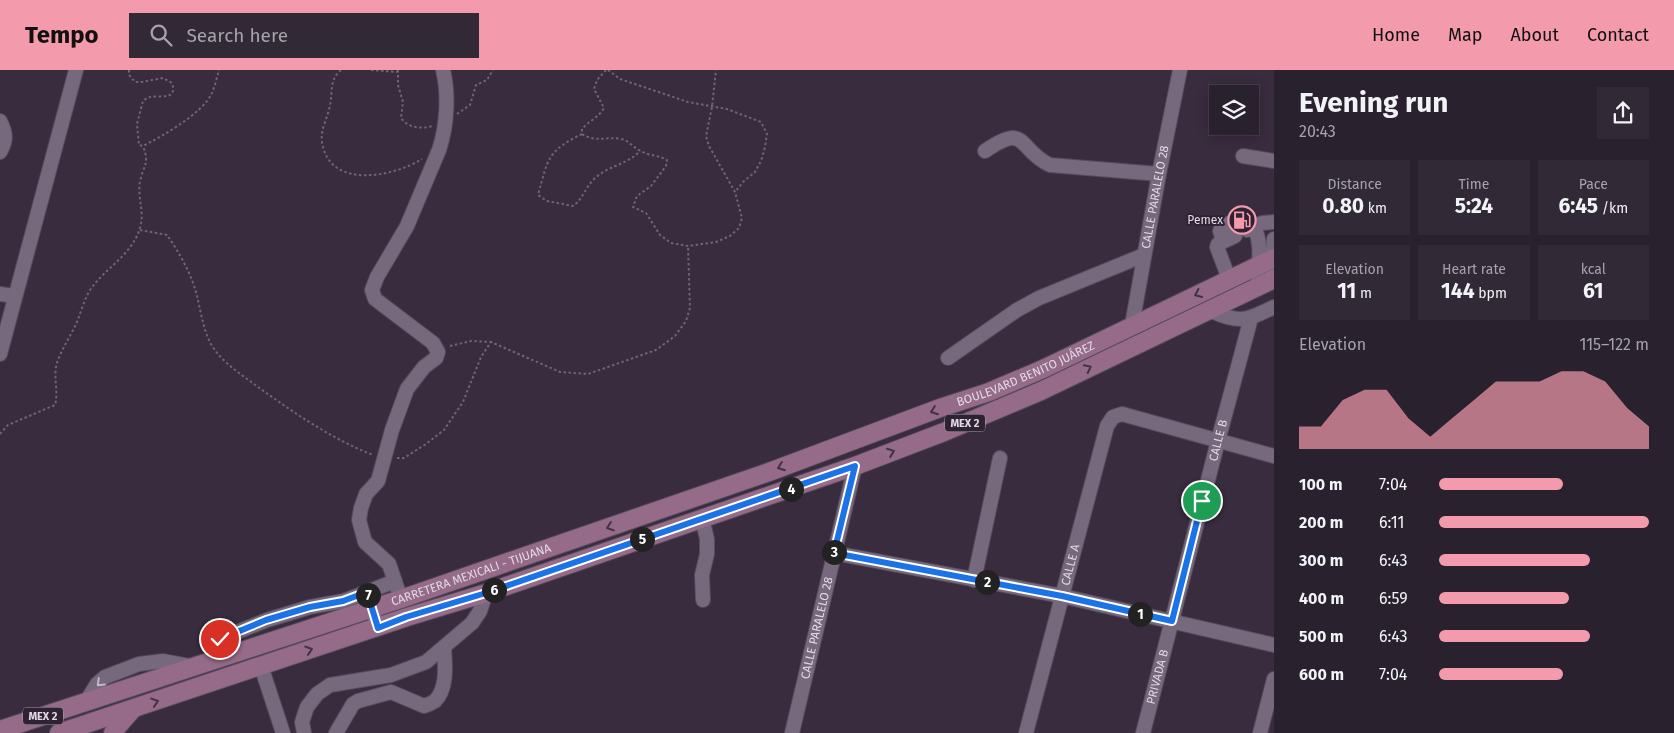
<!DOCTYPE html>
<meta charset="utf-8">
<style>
body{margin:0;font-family:"Fira Sans",sans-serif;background:#322936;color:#f1f3f6;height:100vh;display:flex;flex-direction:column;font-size:19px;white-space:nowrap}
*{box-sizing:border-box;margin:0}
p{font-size:16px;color:#a5a3aa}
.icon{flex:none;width:28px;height:28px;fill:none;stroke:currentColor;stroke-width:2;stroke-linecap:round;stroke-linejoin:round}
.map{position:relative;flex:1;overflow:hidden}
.drawer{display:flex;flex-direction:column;background:#2a212e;width:400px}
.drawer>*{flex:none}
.fabs{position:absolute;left:1209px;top:15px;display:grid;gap:10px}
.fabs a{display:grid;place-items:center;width:50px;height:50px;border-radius:0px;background:#2a212e;box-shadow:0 2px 12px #0003,0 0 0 1px #463e4a;font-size:25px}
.pin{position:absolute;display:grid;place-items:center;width:42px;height:42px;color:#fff;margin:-21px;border:2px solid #fff;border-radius:50%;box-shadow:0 1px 5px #0007}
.km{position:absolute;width:25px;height:25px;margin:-12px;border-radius:50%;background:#222;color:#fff;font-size:14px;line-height:25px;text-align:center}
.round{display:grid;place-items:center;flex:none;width:52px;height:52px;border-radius:0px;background:#322936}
.summary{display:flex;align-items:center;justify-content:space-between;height:85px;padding:0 25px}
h1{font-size:28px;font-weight:700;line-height:38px}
.figures{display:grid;grid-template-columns:repeat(3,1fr);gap:8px;height:85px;padding:5px 25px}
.figures div{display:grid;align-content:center;border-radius:0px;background:#322936;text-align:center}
.figures b{font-size:21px;font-weight:700}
.figures small{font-size:14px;font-weight:400}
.figures p{font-size:14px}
.chart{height:140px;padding:10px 25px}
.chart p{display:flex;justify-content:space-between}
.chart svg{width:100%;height:90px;margin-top:5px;fill:#f39aac;opacity:.7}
ul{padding:0 25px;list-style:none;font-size:16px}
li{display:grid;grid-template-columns:80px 60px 1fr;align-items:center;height:38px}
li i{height:12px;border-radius:6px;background:#f39aac}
header{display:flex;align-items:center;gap:30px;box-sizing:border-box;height:70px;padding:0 25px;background:#f39aac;color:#111}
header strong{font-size:24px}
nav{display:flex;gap:28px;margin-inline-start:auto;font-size:18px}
.search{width:350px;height:45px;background:#322936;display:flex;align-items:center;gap:12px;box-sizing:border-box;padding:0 18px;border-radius:0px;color:#a5a3aa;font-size:19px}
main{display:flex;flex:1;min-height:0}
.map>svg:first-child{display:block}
</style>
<header>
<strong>Tempo</strong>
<div class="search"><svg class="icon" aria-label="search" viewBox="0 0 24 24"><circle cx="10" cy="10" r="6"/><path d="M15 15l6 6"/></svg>Search here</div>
<nav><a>Home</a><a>Map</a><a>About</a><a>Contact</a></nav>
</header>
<main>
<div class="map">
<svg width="1274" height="663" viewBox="0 0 1274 663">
<rect width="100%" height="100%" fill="#382c3e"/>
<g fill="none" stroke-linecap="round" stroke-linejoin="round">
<g stroke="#554b5a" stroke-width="16">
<g id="minor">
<path d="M 0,51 C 6,63 7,70 0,82"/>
<path d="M 985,81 C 1028,51 1017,80 1050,95 L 1159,104"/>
<path d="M 1243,86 L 1274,91"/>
<path d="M 1247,160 L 1254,157 C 1263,174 1258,197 1258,217"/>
<path d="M 1223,171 L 1220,161 L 1222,157 C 1237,150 1240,144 1254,157 L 1262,153 L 1274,152"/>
<path d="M 1229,209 L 1217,177 L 1218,174 L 1235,166"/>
<path d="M 1273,209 L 1272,188 L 1274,169"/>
<path d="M 0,224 L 15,226"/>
<path d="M 1209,240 C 1240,254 1245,251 1274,237"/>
<path id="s1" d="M 1132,255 L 1159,104 L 1180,0"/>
<path d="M 0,284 L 76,0"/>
<path d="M 948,288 L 1017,240 L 1039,228 L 1144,185"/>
<path d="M 702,448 L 707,469 L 707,484 L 702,505 L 703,530"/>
<path d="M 834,483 L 1062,526 L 1274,575"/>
<path d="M 974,510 L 1000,388"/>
<path d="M 401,529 L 389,494 L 365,472 L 359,450 L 361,438 L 366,424 L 378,411 L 392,360 L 407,319 L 424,297 L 436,288 L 438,282 L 433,273 L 375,229 L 372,220 L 377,207 L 407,156 L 439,80 C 447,56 449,25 443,0"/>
<path d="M 378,558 L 367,522 L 395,511"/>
<path d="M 218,590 L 213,578 L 216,572 L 220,569 L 267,550 L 310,537 L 343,531 L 367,522"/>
<path d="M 261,596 L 283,663"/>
<path d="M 86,632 L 97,614 L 105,607 L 139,594 L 163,591 L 195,597"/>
<path d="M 304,663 L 302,652 L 307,637 L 317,624 L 330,615 L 391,605 L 426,592 L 472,553 L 480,541 L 486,523"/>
<path d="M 336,663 L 353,634 L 358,631 L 391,622 L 424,636 C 427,635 432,633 435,631 C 448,618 445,594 444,578"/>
<path id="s2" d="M 792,663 L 855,396"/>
<path id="s3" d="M 1026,663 L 1107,356 L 1113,347 L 1122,344 L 1274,386"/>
<path id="s4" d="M 1143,663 L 1218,371 L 1251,248"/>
<path d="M 1260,663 L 1274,609"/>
</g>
</g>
<g stroke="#554b5a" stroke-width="20">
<g id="major">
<path id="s5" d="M 0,660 L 401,529 L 769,402 L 940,338 L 989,322 L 1043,299 L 1274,188"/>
<path d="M 59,663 L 407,547 L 486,523 L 855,396 L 944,362 L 1041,321 L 1274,209"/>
<path d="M 113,663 L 117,657 L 132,640"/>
</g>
</g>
<path stroke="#6f6474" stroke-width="2" stroke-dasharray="2.5 2.5" stroke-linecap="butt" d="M 129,0 L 129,5 L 135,12 L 142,12 L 163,8 L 172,13 C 178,31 159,25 150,27 C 148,27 144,30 143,31 L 137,54 L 139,75 L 143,76 C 164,65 202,44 212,23 C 215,16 217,7 219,0
M 341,0 C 329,10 333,21 330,35 C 328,47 320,60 322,72 C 329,120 393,107 422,89
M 371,0 L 397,2
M 398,0 L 398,15 L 403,32 L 401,48 C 408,58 421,59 433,56
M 606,0 L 597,10 L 594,19 L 604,38 C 599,47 589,51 582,59 L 582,64 C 597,73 606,66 621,69 C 629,70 633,78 641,81 C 649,86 659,85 667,90 L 666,96 L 651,116 L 637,126 L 633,137 L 646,143 L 660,165 L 671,173 L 688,176 L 716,172 L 730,166 L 739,158 L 742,148 L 735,122 L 709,76 L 706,66 L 712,37 L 716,0
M 608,0 L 620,9 L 688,32 L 727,39 L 761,52 L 767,64 L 765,77 L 761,91 L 755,102 L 744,111 L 735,122
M 457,44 L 470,35 L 476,15 L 487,10 L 493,0
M 582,64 C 547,81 548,89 538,125 L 547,131 L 573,136 C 583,129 585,118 594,109 C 609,95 627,95 640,81
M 140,160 L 167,165 C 179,182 192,205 197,226 C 201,242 203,259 211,274 C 222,293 241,304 258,317 C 294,343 332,369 373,385
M 450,276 L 471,271 L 491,272
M 0,364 L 8,355 L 55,335 C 59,321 52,304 58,290 C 63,277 71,265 77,252 C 81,242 84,230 90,220 C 105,198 132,185 140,158 C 145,142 137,128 140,112 C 143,95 150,95 143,76
M 397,388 L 404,388 L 426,374 L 444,360 L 463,332 L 481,287 L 491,272 L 560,302 L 588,304 L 656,280 L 675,266 L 686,251 L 690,238 L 688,176"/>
<use href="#minor" stroke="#76687d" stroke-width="14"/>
<use href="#major" stroke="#966b8a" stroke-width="18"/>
</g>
<defs><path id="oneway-chevron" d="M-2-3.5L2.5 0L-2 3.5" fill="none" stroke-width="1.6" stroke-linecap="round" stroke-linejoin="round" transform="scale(1.25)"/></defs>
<g stroke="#433144">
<use href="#oneway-chevron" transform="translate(1198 224) rotate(155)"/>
<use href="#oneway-chevron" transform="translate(1088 298) rotate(-26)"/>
<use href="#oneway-chevron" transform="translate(934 341) rotate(160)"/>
<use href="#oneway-chevron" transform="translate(891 382) rotate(-21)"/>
<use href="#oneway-chevron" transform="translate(781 397) rotate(160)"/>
<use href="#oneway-chevron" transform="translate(610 457) rotate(161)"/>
<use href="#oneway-chevron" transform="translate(309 580) rotate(-18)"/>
<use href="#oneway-chevron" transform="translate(155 632) rotate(-18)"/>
</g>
<use stroke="#c1b7c6" href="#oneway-chevron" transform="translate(100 613) rotate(136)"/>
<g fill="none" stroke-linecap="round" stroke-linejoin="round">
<g stroke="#fff" stroke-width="10">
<path id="route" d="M 220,569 L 266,550 L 310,537 L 343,531 L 367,522 L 378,558 L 406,547 L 486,523 L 855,396 L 834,483 L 1062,526 L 1172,551 L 1202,431"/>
</g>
<use href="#route" stroke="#1a73e8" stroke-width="6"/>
</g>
<defs>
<g id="fuel-ring" transform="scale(1.4375)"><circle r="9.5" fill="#2e2233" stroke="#f39aac" stroke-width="1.5"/><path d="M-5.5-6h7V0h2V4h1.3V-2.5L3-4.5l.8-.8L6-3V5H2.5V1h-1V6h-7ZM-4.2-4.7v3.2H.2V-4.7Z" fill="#f39aac"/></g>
</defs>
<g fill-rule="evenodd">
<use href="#fuel-ring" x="1242" y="150"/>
</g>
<g text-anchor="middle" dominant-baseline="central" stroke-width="4" stroke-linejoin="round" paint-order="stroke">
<g fill="#2e2233" stroke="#aba2b0" stroke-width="1">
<rect x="945" y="344.5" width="40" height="17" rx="4"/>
<rect x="23" y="637.5" width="40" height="17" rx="4"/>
</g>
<g font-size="11" font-weight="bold" fill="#e1d9e5">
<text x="965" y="353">MEX 2</text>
<text x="43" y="646">MEX 2</text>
</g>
<g font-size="12" fill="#e1d9e5" stroke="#2e2233">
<text stroke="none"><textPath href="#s1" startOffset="130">CALLE PARALELO 28</textPath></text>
<text stroke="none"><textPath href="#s5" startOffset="1086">BOULEVARD BENITO JUÁREZ</textPath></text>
<text stroke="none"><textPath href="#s4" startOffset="302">CALLE B</textPath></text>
<text stroke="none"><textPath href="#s3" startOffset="174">CALLE A</textPath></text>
<text stroke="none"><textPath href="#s5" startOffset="496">CARRETERA MEXICALI - TIJUANA</textPath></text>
<text stroke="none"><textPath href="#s2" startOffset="108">CALLE PARALELO 28</textPath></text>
<text stroke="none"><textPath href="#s4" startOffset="58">PRIVADA B</textPath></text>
</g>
<g font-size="12" fill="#e1d9e5" stroke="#2e2233" text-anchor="end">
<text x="1223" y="150">Pemex</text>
</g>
</g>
</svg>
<div class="fabs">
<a><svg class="icon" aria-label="layers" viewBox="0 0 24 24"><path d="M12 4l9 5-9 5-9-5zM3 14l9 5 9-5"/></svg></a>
</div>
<div class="pin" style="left:1202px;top:431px;background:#1e9e55"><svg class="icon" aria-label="arrive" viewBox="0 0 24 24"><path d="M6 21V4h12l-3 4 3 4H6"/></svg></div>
<div class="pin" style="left:220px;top:569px;background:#d93025"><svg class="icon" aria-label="check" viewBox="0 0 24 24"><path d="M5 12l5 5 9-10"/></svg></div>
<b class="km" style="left:1140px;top:544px">1</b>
<b class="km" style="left:987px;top:512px">2</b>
<b class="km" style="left:834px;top:482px">3</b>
<b class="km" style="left:791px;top:419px">4</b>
<b class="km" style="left:642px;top:469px">5</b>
<b class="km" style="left:494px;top:520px">6</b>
<b class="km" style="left:368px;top:525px">7</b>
</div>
<section class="drawer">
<div class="summary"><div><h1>Evening run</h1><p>20:43</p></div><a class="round"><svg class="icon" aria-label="share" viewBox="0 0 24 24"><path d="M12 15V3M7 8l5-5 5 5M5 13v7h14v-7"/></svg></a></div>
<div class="figures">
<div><p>Distance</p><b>0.80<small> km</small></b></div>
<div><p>Time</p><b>5:24</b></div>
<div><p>Pace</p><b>6:45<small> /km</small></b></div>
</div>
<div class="figures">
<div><p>Elevation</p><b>11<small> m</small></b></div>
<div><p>Heart rate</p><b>144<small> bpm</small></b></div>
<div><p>kcal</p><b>61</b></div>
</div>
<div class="chart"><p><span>Elevation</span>115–122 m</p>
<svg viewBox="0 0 160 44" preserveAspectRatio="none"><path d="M0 44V33L10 33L20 20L30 15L40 15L50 29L60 38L70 29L80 20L90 11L100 11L110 11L120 6L130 6L140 11L150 24L160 33V44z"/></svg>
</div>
<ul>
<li><b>100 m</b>7:04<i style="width:59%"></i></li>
<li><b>200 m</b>6:11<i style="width:100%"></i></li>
<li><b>300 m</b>6:43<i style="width:72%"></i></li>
<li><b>400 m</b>6:59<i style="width:62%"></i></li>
<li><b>500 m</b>6:43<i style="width:72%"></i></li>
<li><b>600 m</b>7:04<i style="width:59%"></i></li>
</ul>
</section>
</main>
